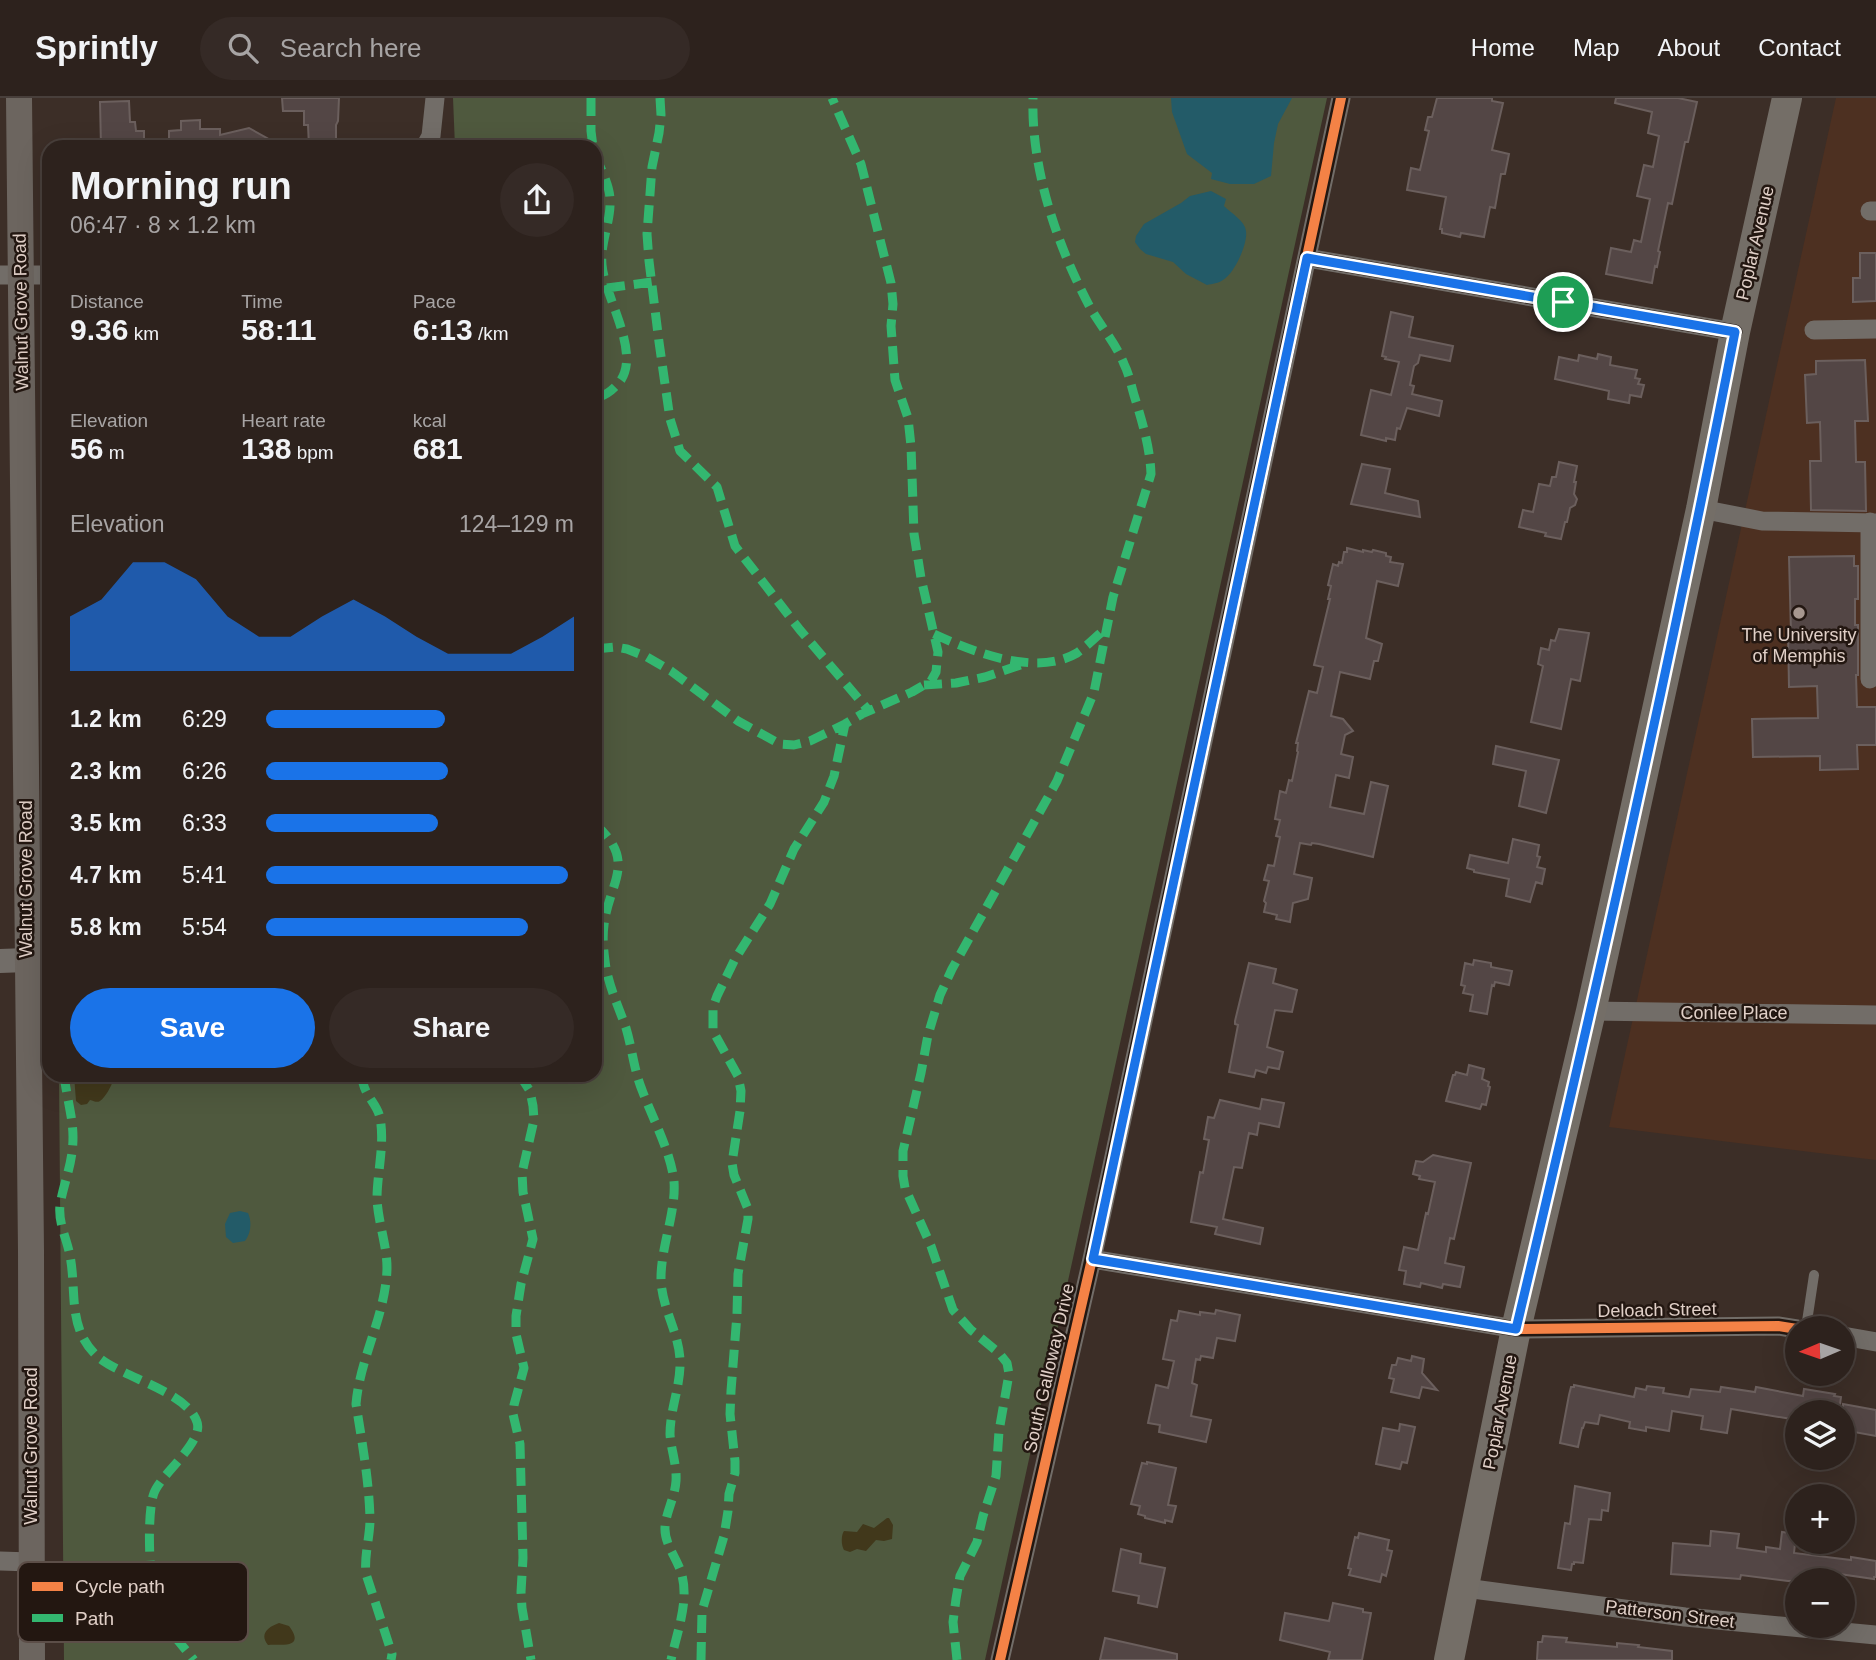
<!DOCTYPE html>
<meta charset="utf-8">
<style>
body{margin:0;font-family:Helvetica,sans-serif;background:#352a26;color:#f1f3f6;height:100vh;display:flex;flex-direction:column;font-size:26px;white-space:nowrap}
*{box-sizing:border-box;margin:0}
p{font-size:23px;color:#a7a4a4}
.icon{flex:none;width:38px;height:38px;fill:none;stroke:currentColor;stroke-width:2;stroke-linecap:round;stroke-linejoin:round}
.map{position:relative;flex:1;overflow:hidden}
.side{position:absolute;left:42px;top:42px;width:560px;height:942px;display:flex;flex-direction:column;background:#2d221d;border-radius:21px;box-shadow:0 7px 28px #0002,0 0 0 2px #483f3b}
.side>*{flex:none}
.needle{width:46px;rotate:268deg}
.buttons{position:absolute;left:1785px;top:1218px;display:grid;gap:14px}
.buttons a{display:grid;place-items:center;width:70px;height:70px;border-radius:50%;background:#2d221d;box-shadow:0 7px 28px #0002,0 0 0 2px #483f3b;font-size:35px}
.pin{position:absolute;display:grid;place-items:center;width:60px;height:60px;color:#fff;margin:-30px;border:4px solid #fff;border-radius:50%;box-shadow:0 2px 7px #0007}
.round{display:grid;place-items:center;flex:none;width:74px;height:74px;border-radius:37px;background:#352a26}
.summary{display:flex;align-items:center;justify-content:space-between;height:119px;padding:0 28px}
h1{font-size:38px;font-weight:700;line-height:52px}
.figures{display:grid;grid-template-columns:repeat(3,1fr);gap:10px;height:119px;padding:7px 28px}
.figures div{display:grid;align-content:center}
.figures b{font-size:30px;font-weight:700}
.figures small{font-size:19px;font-weight:400}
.figures p{font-size:19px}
.chart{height:196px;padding:14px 28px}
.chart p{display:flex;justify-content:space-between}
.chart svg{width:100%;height:126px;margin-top:7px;fill:#1a73e8;opacity:.7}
.cta{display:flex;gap:14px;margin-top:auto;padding:14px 28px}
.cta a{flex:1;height:80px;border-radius:42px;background:#1a73e8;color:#fff;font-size:28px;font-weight:700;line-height:80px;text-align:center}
.cta a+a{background:#352a26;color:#f1f3f6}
ul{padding:0 28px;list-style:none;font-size:23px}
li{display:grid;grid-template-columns:112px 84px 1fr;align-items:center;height:52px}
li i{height:18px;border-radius:9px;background:#1a73e8}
header{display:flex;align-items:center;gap:42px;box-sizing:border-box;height:98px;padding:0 35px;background:#2d221d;border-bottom:2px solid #483f3b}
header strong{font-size:33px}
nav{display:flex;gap:38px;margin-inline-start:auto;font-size:24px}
.search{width:490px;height:63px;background:#352a26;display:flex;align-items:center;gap:18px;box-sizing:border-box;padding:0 24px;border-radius:38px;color:#a7a4a4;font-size:26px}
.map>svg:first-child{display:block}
</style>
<header>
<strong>Sprintly</strong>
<div class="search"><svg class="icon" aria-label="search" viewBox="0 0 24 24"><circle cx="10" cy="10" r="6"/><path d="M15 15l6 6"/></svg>Search here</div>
<nav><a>Home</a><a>Map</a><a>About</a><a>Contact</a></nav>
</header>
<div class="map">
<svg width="1876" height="1562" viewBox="0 0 1876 1562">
<rect width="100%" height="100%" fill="#3c2e27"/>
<path fill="#4d3021" d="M 1836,0 L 1876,0 L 1876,1062 L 1609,1029 Z"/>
<path fill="#4f593e" d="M 453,0 L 1327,0 L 985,1562 L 64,1562 L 59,977 L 595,976 L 595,49 L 455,49 Z"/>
<path fill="#41381b" d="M 74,977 L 109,978 L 113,981 C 113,986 105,1000 100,1003 C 97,1005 94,1003 90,1002 L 87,1006 L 81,1007 L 76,1003 Z
M 887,1420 L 889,1420 L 893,1427 L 892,1441 L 884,1443 L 876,1442 L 866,1453 L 857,1451 L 850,1454 L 844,1452 C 841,1447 841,1437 844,1433 L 857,1434 L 863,1426 L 874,1430 Z
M 279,1525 L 289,1528 C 306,1551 281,1546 268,1547 C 259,1536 268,1529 279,1525 Z"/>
<path fill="#235b68" d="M 1171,0 L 1292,0 L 1278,26 L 1274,45 L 1271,78 L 1254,86 L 1230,86 L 1211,81 L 1212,75 L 1187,56 L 1172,14 Z
M 1211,93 L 1226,101 L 1224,108 C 1231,115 1245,123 1246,133 C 1248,146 1234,176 1223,182 C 1219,185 1212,186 1207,187 L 1186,176 L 1173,164 L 1146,156 L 1140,151 L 1135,144 L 1136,138 L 1144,126 L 1181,105 L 1190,98 Z
M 240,1113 L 248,1115 C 252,1124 251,1135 245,1143 L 233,1145 L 226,1139 L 225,1126 L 230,1115 Z"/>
<path fill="#534645" stroke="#6b5f5d" stroke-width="2" d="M 282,0 L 339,0 L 338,23 L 336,27 L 336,49 L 309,49 L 308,27 L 304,27 L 304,13 L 283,13 Z
M 1437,0 L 1492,0 L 1492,3 L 1503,5 L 1492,52 L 1509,56 L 1505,76 L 1501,76 L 1495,110 L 1490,109 L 1484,139 L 1461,135 L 1460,139 L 1442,135 L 1442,131 L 1440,131 L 1446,99 L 1407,92 L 1411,70 L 1420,72 L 1429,33 L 1425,32 L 1428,19 L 1432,19 Z
M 1616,0 L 1678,0 L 1697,4 L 1688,44 L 1685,44 L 1672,106 L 1668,105 L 1658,153 L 1660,154 L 1657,169 L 1655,168 L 1652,185 L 1606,176 L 1611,150 L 1631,154 L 1634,142 L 1641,144 L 1650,101 L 1637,98 L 1644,67 L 1653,69 L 1659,38 L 1648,35 L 1652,14 L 1615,5 Z
M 129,3 L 130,24 L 135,24 L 136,33 L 144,33 L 144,47 L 140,47 L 140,49 L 101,49 L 100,4 Z
M 200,22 L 200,31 L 220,31 L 220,37 L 249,30 L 283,49 L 169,49 L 169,33 L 181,32 L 181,23 Z
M 1860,155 L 1876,155 L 1876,203 L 1853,204 L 1853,180 L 1860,180 Z
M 1391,214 L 1413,219 L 1409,239 L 1453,248 L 1450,263 L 1420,257 L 1418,265 L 1414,268 L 1410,287 L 1414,288 L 1412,296 L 1442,303 L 1439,318 L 1407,310 L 1400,331 L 1397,330 L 1395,342 L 1386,340 L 1386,343 L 1361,337 L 1371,292 L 1391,297 L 1399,264 L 1385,261 L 1386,259 L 1382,258 Z
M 1598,256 L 1611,259 L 1610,267 L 1637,272 L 1635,280 L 1640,281 L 1638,286 L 1644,287 L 1641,299 L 1630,297 L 1629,305 L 1608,301 L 1609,293 L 1555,281 L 1559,259 L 1578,263 L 1579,257 L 1597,261 Z
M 1865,262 L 1868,323 L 1855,323 L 1856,364 L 1865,364 L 1866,413 L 1811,412 L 1810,363 L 1821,363 L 1820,324 L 1807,325 L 1805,277 L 1816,276 L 1816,263 Z
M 1559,364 L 1577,368 L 1574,384 L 1576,384 L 1574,396 L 1577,401 L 1575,407 L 1570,410 L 1567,424 L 1565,424 L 1561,441 L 1545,438 L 1546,435 L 1519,429 L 1523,412 L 1533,414 L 1539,386 L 1550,388 L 1552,379 L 1556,379 Z
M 1362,366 L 1390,371 L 1385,395 L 1418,403 L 1420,419 L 1351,406 Z
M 1347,450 L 1363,454 L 1363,452 L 1372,454 L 1373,452 L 1386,455 L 1386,458 L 1391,459 L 1390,464 L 1403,466 L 1398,488 L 1377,483 L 1366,540 L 1382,546 L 1378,563 L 1374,563 L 1370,581 L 1340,574 L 1331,618 L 1343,621 L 1353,633 L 1345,637 L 1341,656 L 1353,659 L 1349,680 L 1336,677 L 1330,709 L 1364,716 L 1371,684 L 1388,688 L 1373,759 L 1319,746 L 1312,745 L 1311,747 L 1300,745 L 1294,776 L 1312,780 L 1308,801 L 1293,805 L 1290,824 L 1276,821 L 1277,817 L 1264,814 L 1266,805 L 1264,803 L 1269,783 L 1264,782 L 1268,767 L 1274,768 L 1280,739 L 1276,738 L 1280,722 L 1275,721 L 1280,693 L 1286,695 L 1289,682 L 1292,683 L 1298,654 L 1297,653 L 1298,645 L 1296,645 L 1309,593 L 1317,595 L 1323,569 L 1314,567 L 1330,501 L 1328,501 L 1331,488 L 1328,487 L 1333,466 L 1338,468 L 1339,464 L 1342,465 L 1344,454 L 1347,454 Z
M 1854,458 L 1854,468 L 1858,468 L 1858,501 L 1855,501 L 1855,527 L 1858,527 L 1858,577 L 1856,577 L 1857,609 L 1876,609 L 1876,647 L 1857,647 L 1858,671 L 1820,672 L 1820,658 L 1753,659 L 1752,621 L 1818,620 L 1817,588 L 1789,589 L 1788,535 L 1791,535 L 1789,459 Z
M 1559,531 L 1589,535 L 1580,583 L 1571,581 L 1561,631 L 1531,624 L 1543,568 L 1538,566 L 1541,550 L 1549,552 L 1551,542 L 1555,543 Z
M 1496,648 L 1559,662 L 1546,715 L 1519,708 L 1526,673 L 1493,666 Z
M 1513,741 L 1539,747 L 1537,758 L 1540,759 L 1537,769 L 1545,771 L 1542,786 L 1536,784 L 1530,804 L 1506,798 L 1509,781 L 1474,774 L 1474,772 L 1467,770 L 1470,757 L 1508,765 Z
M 1474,862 L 1491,865 L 1491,869 L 1512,873 L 1509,887 L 1495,884 L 1494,888 L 1492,887 L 1487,916 L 1470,913 L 1473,897 L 1463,895 L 1465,888 L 1461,887 L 1465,865 L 1473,867 Z
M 1249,865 L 1276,871 L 1273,885 L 1297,892 L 1292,914 L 1275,912 L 1267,949 L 1283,954 L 1279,971 L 1268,969 L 1266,975 L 1256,972 L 1254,979 L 1229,974 L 1238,927 L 1235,926 L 1235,923 Z
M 1469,967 L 1484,971 L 1482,981 L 1489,984 L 1488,988 L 1490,989 L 1486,1007 L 1482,1006 L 1480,1011 L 1446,1003 L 1453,977 L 1455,977 L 1456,974 L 1467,977 Z
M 1262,1001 L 1284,1005 L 1279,1029 L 1259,1025 L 1257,1037 L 1249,1035 L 1242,1070 L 1234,1069 L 1223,1121 L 1263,1130 L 1260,1146 L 1215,1136 L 1217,1129 L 1191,1124 L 1200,1074 L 1203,1075 L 1209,1042 L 1204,1041 L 1208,1019 L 1214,1020 L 1220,1002 L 1260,1011 Z
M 1433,1057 L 1471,1065 L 1454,1141 L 1450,1140 L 1445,1165 L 1464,1169 L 1460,1189 L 1443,1186 L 1442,1190 L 1421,1185 L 1420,1189 L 1404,1186 L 1406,1173 L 1399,1172 L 1404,1149 L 1418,1152 L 1426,1115 L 1428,1116 L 1435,1084 L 1419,1081 L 1420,1078 L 1413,1076 L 1416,1063 L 1423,1064 Z
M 1216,1212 L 1240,1217 L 1235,1243 L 1217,1240 L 1213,1260 L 1201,1258 L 1200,1262 L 1196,1261 L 1192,1285 L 1197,1287 L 1191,1318 L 1211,1322 L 1206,1344 L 1159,1334 L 1160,1327 L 1148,1325 L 1156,1287 L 1168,1290 L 1174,1263 L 1163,1261 L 1171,1222 L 1177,1223 L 1179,1213 L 1200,1217 L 1200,1214 L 1215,1216 Z
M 1412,1258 L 1424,1261 L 1422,1275 L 1437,1292 L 1422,1289 L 1419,1300 L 1391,1294 L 1394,1281 L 1389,1280 L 1392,1267 L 1396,1267 L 1398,1260 L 1411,1263 Z
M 1574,1287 L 1634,1299 L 1636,1290 L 1646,1292 L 1647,1288 L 1664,1290 L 1663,1295 L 1689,1299 L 1691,1291 L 1720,1294 L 1721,1289 L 1755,1294 L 1756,1289 L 1803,1298 L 1804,1291 L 1835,1296 L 1834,1298 L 1841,1299 L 1839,1314 L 1797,1314 L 1797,1322 L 1731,1311 L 1727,1335 L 1701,1331 L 1703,1318 L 1672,1313 L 1669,1333 L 1646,1329 L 1646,1333 L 1629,1330 L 1630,1324 L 1600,1317 L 1598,1326 L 1585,1324 L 1583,1330 L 1582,1330 L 1578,1349 L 1560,1345 L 1569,1297 L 1571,1289 L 1574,1289 Z
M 1843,1306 L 1876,1312 L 1876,1338 L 1843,1332 Z
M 1400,1326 L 1415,1329 L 1407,1365 L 1402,1364 L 1400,1371 L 1376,1366 L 1383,1330 L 1399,1333 Z
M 1147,1364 L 1176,1370 L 1168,1407 L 1176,1408 L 1172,1424 L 1165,1422 L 1165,1425 L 1145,1420 L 1145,1418 L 1138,1416 L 1140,1408 L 1131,1406 L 1142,1365 L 1147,1366 Z
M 1575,1388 L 1610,1395 L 1608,1413 L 1602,1412 L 1601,1422 L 1589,1421 L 1583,1465 L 1574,1464 L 1574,1466 L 1572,1466 L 1571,1472 L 1558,1470 L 1565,1425 L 1570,1426 Z
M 1711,1433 L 1739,1436 L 1737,1450 L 1766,1454 L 1766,1449 L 1780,1451 L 1782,1434 L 1796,1436 L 1794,1455 L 1851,1462 L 1851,1459 L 1876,1463 L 1876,1479 L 1874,1479 L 1874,1481 L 1839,1476 L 1838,1482 L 1788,1483 L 1741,1477 L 1740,1481 L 1671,1476 L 1673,1445 L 1710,1448 Z
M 1359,1435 L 1389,1442 L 1387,1452 L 1392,1453 L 1386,1478 L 1382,1476 L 1380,1484 L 1349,1477 L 1351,1471 L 1348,1470 L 1352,1452 L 1355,1439 L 1358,1440 Z
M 1121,1451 L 1141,1456 L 1140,1465 L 1165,1470 L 1157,1509 L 1138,1505 L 1139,1498 L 1113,1493 Z
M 1333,1505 L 1363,1511 L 1363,1514 L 1371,1515 L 1362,1562 L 1328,1562 L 1330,1554 L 1280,1542 L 1285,1515 L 1329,1523 Z
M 1543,1538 L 1567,1540 L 1566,1544 L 1617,1549 L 1617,1545 L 1639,1547 L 1638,1549 L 1672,1553 L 1672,1562 L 1537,1562 L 1538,1544 L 1542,1544 Z
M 1105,1540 L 1177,1556 L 1177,1562 L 1100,1562 Z"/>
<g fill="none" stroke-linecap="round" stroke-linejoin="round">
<path stroke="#726d68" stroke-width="10" d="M 1806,1230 L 1814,1177"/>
<path stroke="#726d68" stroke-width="19" d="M 425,49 L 431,38 L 435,0
M 1870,113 L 1876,113
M 1307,160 L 1735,234
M 0,177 L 49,177
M 1814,232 L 1876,231
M 1701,411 L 1762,423 L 1876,425
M 1870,581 L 1870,424
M 1591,913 L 1876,917
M 1092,1161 L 1516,1231 L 1778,1228 L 1797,1231
M 1843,1238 L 1876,1244
M 0,1463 L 31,1464
M 1465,1490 L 1685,1519 L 1876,1537
M 1000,1562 L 1092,1161 L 1341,0"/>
<path stroke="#726d68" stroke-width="24" d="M 0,863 L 27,862"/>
<path stroke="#6c655f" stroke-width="26" d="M 19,0 L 31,1153 L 32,1562"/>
<path stroke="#746e67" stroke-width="30" d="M 1449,1562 L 1516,1231 L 1591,913 L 1701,411 L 1735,234 L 1787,0"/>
<path stroke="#33b770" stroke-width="9" stroke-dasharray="18 9" stroke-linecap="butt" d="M 591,0 L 591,33 L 593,49
M 660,0 L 661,17 L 659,35 L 652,69 L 647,136 L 649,163 L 659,244 L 670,321 L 676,340 L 680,353 L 717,389 L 735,448 L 800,532 L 869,613
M 595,56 C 600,70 610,87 610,102 C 611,124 600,144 602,167 C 605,200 640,252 621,282 C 614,291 606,298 595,300
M 607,190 L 652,184
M 934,536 C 973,554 1036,579 1077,555 C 1087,548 1097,538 1106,530
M 595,551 L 616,549 L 627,551 L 647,559 L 671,573 L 738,623 L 780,646 L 794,647 L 810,643 L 845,626 L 862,616 L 912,594 L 931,583 L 936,574 L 938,554 L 921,480 L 914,436 L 911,348 L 908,320 L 895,282 L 891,228 L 893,206 L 891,185 L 861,66 L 832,0
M 924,587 L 956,585 L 985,579 L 1023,566
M 595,726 C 638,764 609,784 604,827 C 602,841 604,856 606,870 C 610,891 619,910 626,930 C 632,950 634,972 642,992 C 652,1019 667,1046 673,1076 C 679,1107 661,1146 661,1180 C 661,1209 679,1234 680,1262 C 681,1287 670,1311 670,1336 C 671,1352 677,1367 676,1383 C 675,1399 666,1414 665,1429 C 664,1445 676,1459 681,1474 C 690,1502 677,1534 671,1562
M 64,976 C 66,997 73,1019 73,1039 C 73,1066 64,1083 60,1107 C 58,1125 67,1141 70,1158 C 77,1194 67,1230 97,1258 C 120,1279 187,1293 197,1324 C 204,1344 161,1376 154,1395 C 146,1416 149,1495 159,1515 C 168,1532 182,1547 194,1562
M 362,976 C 362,997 377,1004 380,1020 C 385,1046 377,1075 377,1101 C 378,1124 387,1147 387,1170 C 386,1217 360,1259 356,1306 C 362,1344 369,1382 370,1421 C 370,1439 364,1457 366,1476 L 392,1556 L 391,1562
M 519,976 L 530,993 L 533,1008 L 534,1022 L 522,1075 L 523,1094 L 533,1141 L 521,1186 L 516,1218 L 516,1236 L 524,1270 L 514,1307 L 513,1316 L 520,1346 L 523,1460 L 521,1494 L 522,1510 L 531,1562
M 701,1562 L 702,1513 L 724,1438 L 728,1413 L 729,1396 L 735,1375 L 735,1363 L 730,1316 L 731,1293 L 737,1216 L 738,1176 L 748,1121 L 748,1111 L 734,1077 L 732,1065 L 740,1013 L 741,993 L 738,978 L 713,933 L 713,909 L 717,898 L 735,861 L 770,806 L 794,751 L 824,704 L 834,678 L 845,626
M 957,1562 L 953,1524 L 956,1501 L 960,1478 L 977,1444 L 983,1418 L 996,1378 L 999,1333 L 1009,1276 L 1007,1265 L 999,1255 L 971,1232 L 953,1212 L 931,1148 L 905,1090 L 903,1078 L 903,1053 L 921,975 L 928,937 L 940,897 L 952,871 L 1057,683 L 1094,594 L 1113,499 L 1151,376 C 1150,349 1142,323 1134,297 C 1131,287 1129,276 1124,266 C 1116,246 1102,230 1091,211 C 1057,148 1031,71 1033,0"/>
<g stroke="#231711" stroke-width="15">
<path id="cycleway" d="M 1307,160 L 1735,234
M 1092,1161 L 1516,1231 L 1778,1228 L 1797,1231
M 1000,1562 L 1092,1161 L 1341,0"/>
</g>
<use href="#cycleway" stroke="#f48246" stroke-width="10"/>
</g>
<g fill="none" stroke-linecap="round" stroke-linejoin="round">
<g stroke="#fff" stroke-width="14">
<path id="route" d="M 1307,160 L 1735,234 C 1670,568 1595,900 1516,1231 L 1093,1161 Z"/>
</g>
<use href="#route" stroke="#1a73e8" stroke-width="9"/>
</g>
<circle fill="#a7978f" stroke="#231711" stroke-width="2.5" cx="1799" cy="515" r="7"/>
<g text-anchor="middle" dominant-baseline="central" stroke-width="5" stroke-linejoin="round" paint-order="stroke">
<g font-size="18" fill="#e0cfc7" stroke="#231711">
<text transform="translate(1755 145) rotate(-77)">Poplar Avenue</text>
<text transform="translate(21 214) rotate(-91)">Walnut Grove Road</text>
<text transform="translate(26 781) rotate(-90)">Walnut Grove Road</text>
<text x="1734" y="915">Conlee Place</text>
<text transform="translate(1657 1212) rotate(-1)">Deloach Street</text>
<text transform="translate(1049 1270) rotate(-77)">South Galloway Drive</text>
<text transform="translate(1500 1314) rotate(-79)">Poplar Avenue</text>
<text transform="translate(31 1348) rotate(-90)">Walnut Grove Road</text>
<text transform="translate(1670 1516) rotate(7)">Patterson Street</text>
</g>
<g font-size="18" fill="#e0cfc7" stroke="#231711">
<text x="1799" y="537">The University<tspan x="1799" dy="21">of Memphis</tspan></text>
</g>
</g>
<rect x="18" y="1464" width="230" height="80" rx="10" fill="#231711" stroke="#5c4e48" stroke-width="2"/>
<rect x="32" y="1484" width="31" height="9" fill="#f48246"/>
<rect x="32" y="1516" width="31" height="8" fill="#33b770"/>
<g font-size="19" fill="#e0cfc7">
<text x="75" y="1495">Cycle path</text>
<text x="75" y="1527">Path</text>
</g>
</svg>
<div class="buttons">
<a><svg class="needle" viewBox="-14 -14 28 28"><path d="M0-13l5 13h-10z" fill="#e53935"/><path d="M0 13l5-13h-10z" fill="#a7a4a4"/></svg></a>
<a><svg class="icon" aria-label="layers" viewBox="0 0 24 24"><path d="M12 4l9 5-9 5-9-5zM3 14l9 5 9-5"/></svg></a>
<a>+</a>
<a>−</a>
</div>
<div class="pin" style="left:1563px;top:204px;background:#1e9e55"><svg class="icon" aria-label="arrive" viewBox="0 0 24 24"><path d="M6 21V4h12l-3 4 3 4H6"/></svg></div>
<section class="side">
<div class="summary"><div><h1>Morning run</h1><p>06:47 · 8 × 1.2 km</p></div><a class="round"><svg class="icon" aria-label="share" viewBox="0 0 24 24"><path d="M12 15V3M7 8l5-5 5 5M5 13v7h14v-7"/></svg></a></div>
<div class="figures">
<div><p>Distance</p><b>9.36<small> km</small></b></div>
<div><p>Time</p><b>58:11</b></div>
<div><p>Pace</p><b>6:13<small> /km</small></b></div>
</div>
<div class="figures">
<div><p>Elevation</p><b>56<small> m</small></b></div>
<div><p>Heart rate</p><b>138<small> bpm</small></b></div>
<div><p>kcal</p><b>681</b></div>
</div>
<div class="chart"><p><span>Elevation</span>124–129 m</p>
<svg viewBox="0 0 160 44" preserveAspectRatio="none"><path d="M0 44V25L10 19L20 6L30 6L40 12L50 25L60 32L70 32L80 25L90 19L100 25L110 32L120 38L130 38L140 38L150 32L160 25V44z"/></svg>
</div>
<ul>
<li><b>1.2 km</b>6:29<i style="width:58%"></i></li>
<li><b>2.3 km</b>6:26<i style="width:59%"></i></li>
<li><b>3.5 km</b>6:33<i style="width:56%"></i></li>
<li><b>4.7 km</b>5:41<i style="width:98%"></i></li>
<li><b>5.8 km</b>5:54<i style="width:85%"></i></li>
</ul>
<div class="cta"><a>Save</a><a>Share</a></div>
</section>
</div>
